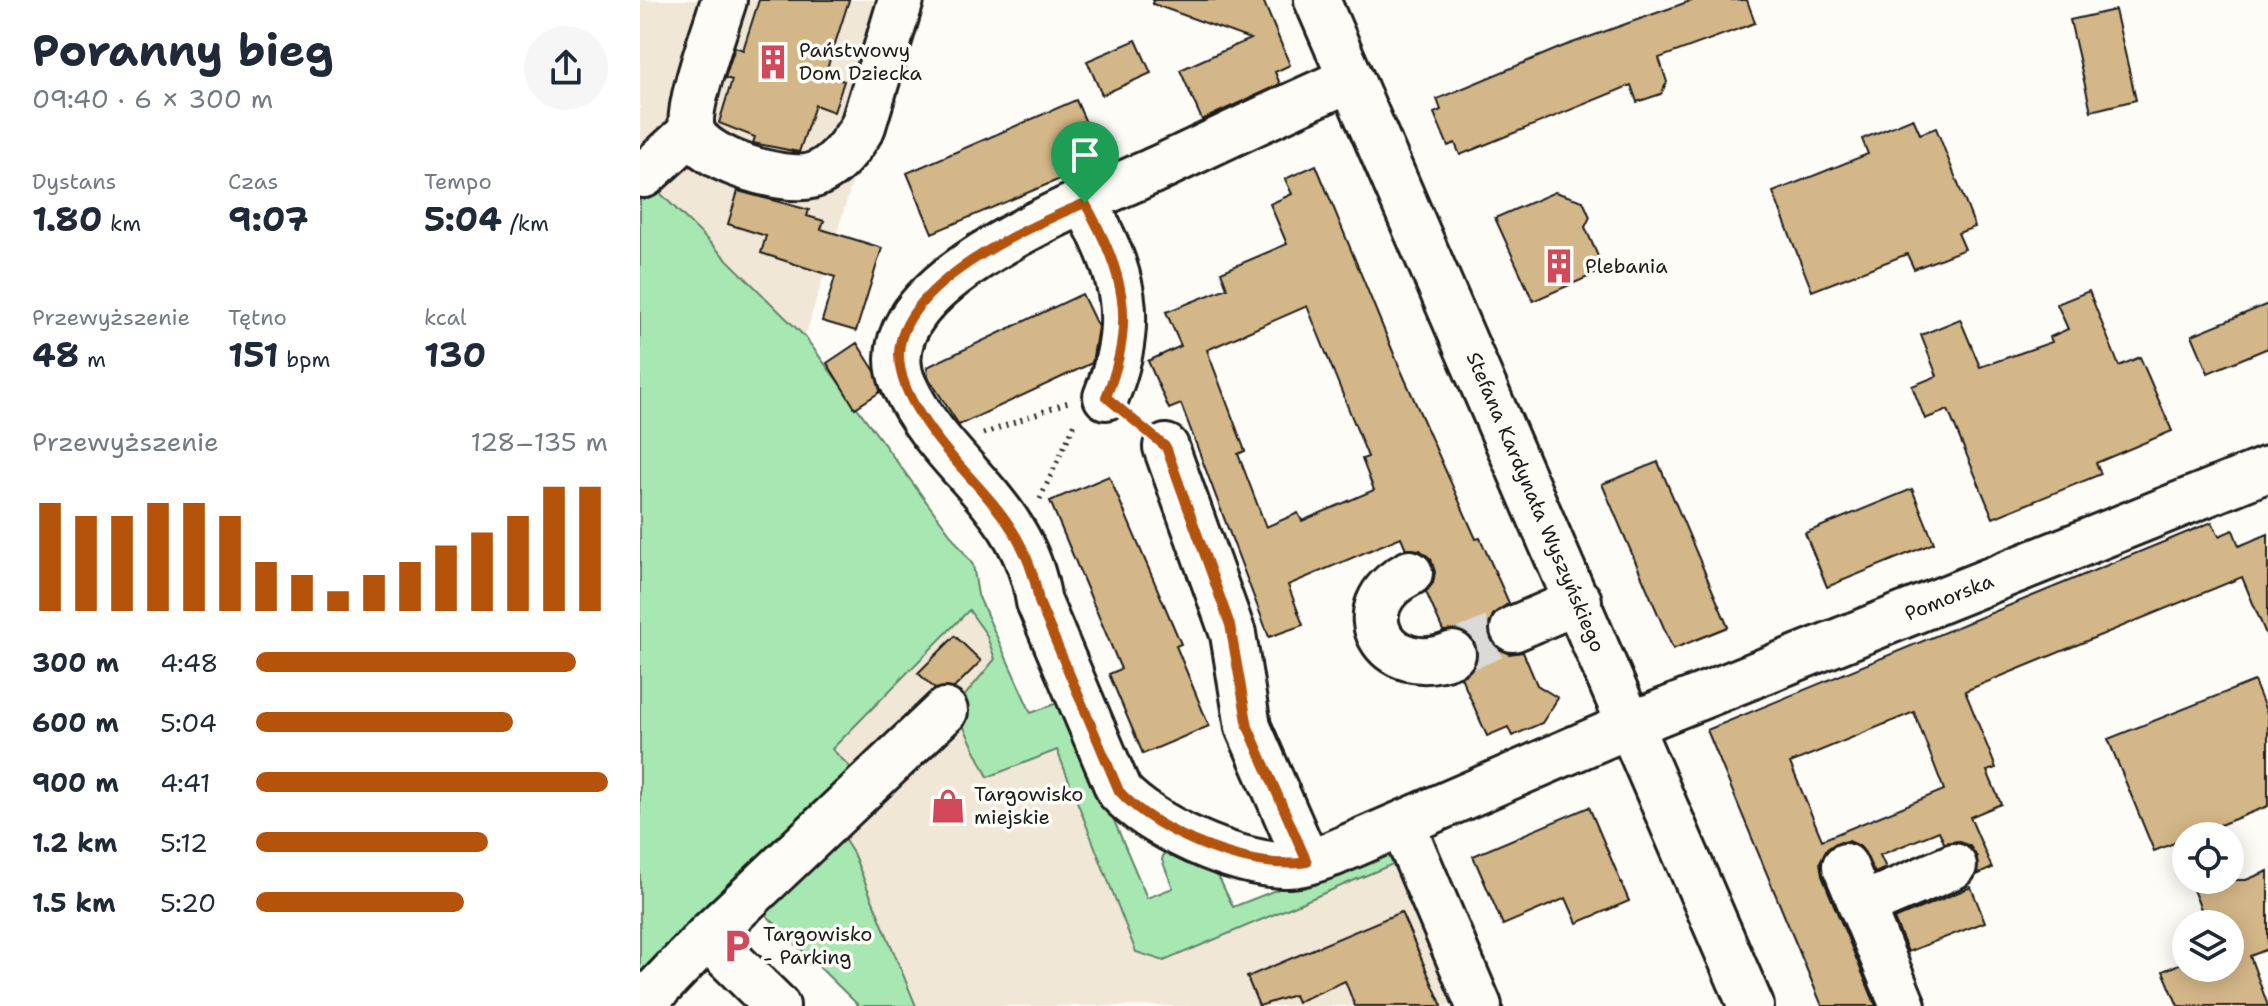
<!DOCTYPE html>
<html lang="pl">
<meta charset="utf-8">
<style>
body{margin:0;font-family:"Shantell Sans",sans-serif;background:#f6f6f7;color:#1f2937;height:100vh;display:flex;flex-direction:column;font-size:30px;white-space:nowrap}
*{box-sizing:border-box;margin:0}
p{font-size:26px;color:#747a83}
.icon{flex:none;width:44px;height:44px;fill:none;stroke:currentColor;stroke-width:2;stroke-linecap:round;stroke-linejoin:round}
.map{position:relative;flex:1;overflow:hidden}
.panel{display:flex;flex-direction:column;background:#fff;width:640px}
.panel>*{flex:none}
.fabs{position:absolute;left:1532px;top:822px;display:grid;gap:16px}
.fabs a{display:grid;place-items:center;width:72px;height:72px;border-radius:50%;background:#fff;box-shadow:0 4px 20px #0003;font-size:40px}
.pin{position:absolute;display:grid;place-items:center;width:68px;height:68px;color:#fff;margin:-82px -34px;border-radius:50% 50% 50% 0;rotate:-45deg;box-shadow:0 0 8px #0007}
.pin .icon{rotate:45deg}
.round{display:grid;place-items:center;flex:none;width:84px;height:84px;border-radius:42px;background:#f6f6f7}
.summary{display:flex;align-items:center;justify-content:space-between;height:136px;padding:0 32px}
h1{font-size:44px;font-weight:700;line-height:60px}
.stats{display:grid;grid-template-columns:repeat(3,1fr);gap:12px;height:136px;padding:8px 32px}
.stats div{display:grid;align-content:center}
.stats b{font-size:34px;font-weight:700}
.stats small{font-size:22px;font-weight:400}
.stats p{font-size:22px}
.chart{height:224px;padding:16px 32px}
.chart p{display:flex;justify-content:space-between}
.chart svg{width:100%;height:144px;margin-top:8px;stroke:#b45309;stroke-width:6}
ul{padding:0 32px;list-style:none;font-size:26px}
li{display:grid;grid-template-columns:128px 96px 1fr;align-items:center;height:60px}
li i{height:20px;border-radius:10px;background:#b45309}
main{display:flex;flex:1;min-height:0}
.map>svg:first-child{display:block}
</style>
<main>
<section class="panel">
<div class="summary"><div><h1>Poranny bieg</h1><p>09:40 · 6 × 300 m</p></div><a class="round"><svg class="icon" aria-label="share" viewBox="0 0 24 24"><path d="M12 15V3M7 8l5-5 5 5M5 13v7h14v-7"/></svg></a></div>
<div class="stats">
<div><p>Dystans</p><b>1.80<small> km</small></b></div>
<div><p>Czas</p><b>9:07</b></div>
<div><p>Tempo</p><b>5:04<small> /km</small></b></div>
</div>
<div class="stats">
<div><p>Przewyższenie</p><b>48<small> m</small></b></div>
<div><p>Tętno</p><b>151<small> bpm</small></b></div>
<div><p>kcal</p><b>130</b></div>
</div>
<div class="chart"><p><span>Przewyższenie</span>128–135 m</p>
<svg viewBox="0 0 160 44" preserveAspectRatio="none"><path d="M5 44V11M15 44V15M25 44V15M35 44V11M45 44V11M55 44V15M65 44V29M75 44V33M85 44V38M95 44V33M105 44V29M115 44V24M125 44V20M135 44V15M145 44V6M155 44V6"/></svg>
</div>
<ul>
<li><b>300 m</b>4:48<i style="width:91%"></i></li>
<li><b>600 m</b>5:04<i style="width:73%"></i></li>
<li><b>900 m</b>4:41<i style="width:100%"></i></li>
<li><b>1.2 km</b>5:12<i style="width:66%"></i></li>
<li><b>1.5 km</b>5:20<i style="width:59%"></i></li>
</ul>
</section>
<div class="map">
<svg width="1628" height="1006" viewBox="0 0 1628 1006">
<rect width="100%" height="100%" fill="#fdfcf7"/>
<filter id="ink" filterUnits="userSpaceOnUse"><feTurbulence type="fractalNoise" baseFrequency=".0125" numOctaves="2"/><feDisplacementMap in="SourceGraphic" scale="16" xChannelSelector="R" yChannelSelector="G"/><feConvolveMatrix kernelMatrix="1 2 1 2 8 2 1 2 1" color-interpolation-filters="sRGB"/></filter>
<g filter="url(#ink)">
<path fill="#f1e7d6" d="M 0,0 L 268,0 L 165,337 L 0,173 Z
M 330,609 L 346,634 L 355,659 L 317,705 L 417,750 L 496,952 L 524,961 L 753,864 L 761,884 L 800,867 L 859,1006 L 277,1006 L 213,853 L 202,836 L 213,770 L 192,749 Z"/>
<path fill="#a7e8b2" stroke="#628267" stroke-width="2" d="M 0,173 L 165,337 L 333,565 L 338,595 L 391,713 L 423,701 L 507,898 L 533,888 L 522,860 L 525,848 L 569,857 L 593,907 L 745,847 L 753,864 L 524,961 L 496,952 L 417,750 L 348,777 L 318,715 L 317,705 L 355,659 L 346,634 L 329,610 L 192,749 L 213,770 L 0,980 Z
M 202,836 L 213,853 L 276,1006 L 219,1006 L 122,911 Z"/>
<path fill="#d4b788" stroke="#1c1c1c" stroke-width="2" fill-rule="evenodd" d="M 119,0 L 209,0 L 185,75 L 204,81 L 194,112 L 175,105 L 159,152 L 113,143 L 115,137 L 79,123 L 92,80 L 85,78 L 95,47 L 103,50 Z
M 513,0 L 623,0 L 650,65 L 635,72 L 640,84 L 562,120 L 540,70 L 610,39 L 513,4 Z
M 1053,0 L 1107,0 L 1115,23 L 1019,58 L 1027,82 L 1021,94 L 997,102 L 991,85 L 820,155 L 815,143 L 808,146 L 794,113 L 801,110 L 797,99 L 924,46 Z
M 1475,10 L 1496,100 L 1451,111 L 1430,20 Z
M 496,40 L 511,73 L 462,95 L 447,61 Z
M 436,100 L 463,161 L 292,233 L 267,173 Z
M 1273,118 L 1280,134 L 1296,128 L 1335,227 L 1318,233 L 1325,249 L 1274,269 L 1267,254 L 1172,291 L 1133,192 L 1228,154 L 1222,139 Z
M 676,165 L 756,359 L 836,539 L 840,538 L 869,603 L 853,615 L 848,627 L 850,639 L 857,648 L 869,654 L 883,652 L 897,685 L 918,698 L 902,723 L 872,736 L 868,727 L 847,736 L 821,677 L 837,662 L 837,647 L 832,637 L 821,630 L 803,631 L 786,592 L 793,583 L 795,572 L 791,559 L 780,550 L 766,549 L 761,537 L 648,585 L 663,625 L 629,637 L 541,404 L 529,409 L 508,361 L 541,346 L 526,312 L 587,288 L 581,272 L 647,244 L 630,204 L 652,194 L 645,179 ZM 667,306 L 728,457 L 722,459 L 734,490 L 662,521 L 658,513 L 626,527 L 598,454 L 605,451 L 567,350 Z
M 98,191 L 169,210 L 167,216 L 184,221 L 181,229 L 242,248 L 216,331 L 182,321 L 195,277 L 121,253 L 126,236 L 88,224 Z
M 915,192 L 943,201 L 950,217 L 945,227 L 964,270 L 893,301 L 855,218 Z
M 1449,291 L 1479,366 L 1500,357 L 1532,431 L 1456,463 L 1461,474 L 1353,518 L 1308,410 L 1285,419 L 1272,386 L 1297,376 L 1281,335 L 1320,319 L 1340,367 L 1412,342 L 1410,337 L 1428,329 L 1417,304 Z
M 442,294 L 458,327 L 452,363 L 319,425 L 288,377 L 287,367 Z
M 1628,304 L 1628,348 L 1568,373 L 1552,335 Z
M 217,343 L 238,376 L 240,392 L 215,408 L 187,363 Z
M 1018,462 L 1088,627 L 1033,649 L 962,484 Z
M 469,476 L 541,644 L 536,646 L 569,726 L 503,754 L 469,674 L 481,669 L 410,501 Z
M 1272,489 L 1294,543 L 1187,587 L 1165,533 Z
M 1572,522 L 1579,536 L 1593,530 L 1599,546 L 1628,534 L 1628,639 L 1602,577 L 1325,691 L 1356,768 L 1347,771 L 1361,804 L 1330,817 L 1352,868 L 1337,875 L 1337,857 L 1330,846 L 1318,841 L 1304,843 L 1299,831 L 1240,855 L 1246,868 L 1235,873 L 1220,846 L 1209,841 L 1196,843 L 1186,850 L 1180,862 L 1182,876 L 1236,1006 L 1182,1006 L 1067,730 ZM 1274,712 L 1304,790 L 1182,840 L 1150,763 Z
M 315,636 L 341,661 L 314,688 L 295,689 L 278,673 Z
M 1614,681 L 1628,716 L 1628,806 L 1514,851 L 1468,739 Z
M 949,807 L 989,901 L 937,923 L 926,898 L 863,925 L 833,856 Z
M 1628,871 L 1628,949 L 1610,956 L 1628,1006 L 1538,1006 L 1523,971 L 1546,961 L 1546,968 L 1590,968 L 1590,924 L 1567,924 L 1549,880 L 1606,880 Z
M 1331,887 L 1345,922 L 1268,952 L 1254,919 Z
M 761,912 L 802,1006 L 715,1006 L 705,981 L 657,1002 L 654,995 L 619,1006 L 607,977 Z"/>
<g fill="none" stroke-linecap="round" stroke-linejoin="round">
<path stroke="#dbdad6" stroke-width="44" stroke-dasharray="44 22" stroke-linecap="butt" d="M 813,654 L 873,629"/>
<g stroke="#1c1c1c" stroke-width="50">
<path id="minor" d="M 84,0 C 76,27 46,107 52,130 C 61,160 143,183 171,176 C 194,170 213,144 223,126 L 261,0
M 677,0 L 1111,1006
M 711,79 C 647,107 583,138 519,168 C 455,198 218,284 264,385 C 302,469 384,502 399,602 L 479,791 C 511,827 595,864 643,865 C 660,866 677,859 692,854 L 990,725 L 1628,469
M 4,175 L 52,131
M 445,203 C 484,273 497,321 466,397
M 526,447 L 593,634 L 608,727 L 667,862
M 770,573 C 702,607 745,682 813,654
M 873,629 L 939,601
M 762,824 L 839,1006
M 1205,866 L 1263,1006
M 1221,906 L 1314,866
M 67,937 L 137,1006
M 1,1006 L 67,937 L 305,711"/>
</g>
<path stroke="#1c1c1c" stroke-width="5" stroke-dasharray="2 6" stroke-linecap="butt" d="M 343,434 L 428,402
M 400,499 L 436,421"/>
<use href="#minor" stroke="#fdfcf7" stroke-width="44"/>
</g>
</g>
<g fill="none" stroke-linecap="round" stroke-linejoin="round" filter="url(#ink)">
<g stroke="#fff" stroke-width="16">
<path id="route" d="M 445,203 C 484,273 497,322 466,397 L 526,447 L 590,625 L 608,727 L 667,862 C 612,872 516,833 479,791 L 399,602 C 385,513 325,485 281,416 C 269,397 259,377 259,354 C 261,283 390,226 445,203 Z"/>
</g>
<use href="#route" stroke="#b45309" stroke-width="10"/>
</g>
<defs>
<g id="building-bare" transform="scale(2.76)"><path d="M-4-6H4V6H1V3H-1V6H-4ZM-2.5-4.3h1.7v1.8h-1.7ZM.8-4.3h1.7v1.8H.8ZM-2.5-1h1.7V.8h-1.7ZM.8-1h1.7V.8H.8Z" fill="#d1495b" stroke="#fdfcf7" stroke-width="2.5" paint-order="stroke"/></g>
<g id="shop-bare" transform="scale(2.76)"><path d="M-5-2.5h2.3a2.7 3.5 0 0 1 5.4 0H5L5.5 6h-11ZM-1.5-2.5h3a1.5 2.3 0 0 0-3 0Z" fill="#d1495b" stroke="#fdfcf7" stroke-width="2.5" paint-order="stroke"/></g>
<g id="parking-bare" transform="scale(2.76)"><path d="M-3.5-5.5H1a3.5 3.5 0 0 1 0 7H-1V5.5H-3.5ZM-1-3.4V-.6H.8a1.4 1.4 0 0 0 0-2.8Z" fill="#d1495b" stroke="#fdfcf7" stroke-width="2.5" paint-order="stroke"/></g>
</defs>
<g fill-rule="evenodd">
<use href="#building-bare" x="133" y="62"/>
<use href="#building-bare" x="919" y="266"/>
<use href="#shop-bare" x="308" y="806"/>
<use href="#parking-bare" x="97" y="946"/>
</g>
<g text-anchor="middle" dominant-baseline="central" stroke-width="7" stroke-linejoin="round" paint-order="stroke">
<g font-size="20" fill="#1c1c1c" stroke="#fdfcf7" text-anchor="start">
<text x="159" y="50">Państwowy<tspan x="159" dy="23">Dom Dziecka</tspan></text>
<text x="945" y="266">Plebania</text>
<text x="334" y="794">Targowisko<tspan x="334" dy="23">miejskie</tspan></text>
<text x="123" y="934">Targowisko<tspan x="123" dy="23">- Parking</tspan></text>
</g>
<g font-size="20" fill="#1c1c1c" stroke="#fdfcf7">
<text transform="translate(896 502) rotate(67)">Stefana Kardynała Wyszyńskiego</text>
<text transform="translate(1309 597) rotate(-22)">Pomorska</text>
</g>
</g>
</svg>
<div class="fabs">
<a><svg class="icon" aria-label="locate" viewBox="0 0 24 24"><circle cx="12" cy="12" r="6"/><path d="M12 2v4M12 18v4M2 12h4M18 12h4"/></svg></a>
<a><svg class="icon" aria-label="layers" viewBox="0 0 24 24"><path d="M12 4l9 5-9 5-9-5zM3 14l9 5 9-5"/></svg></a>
</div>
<div class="pin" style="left:445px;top:203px;background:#1e9e55"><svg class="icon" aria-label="arrive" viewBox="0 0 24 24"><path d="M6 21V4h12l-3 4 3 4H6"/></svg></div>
</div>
</main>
